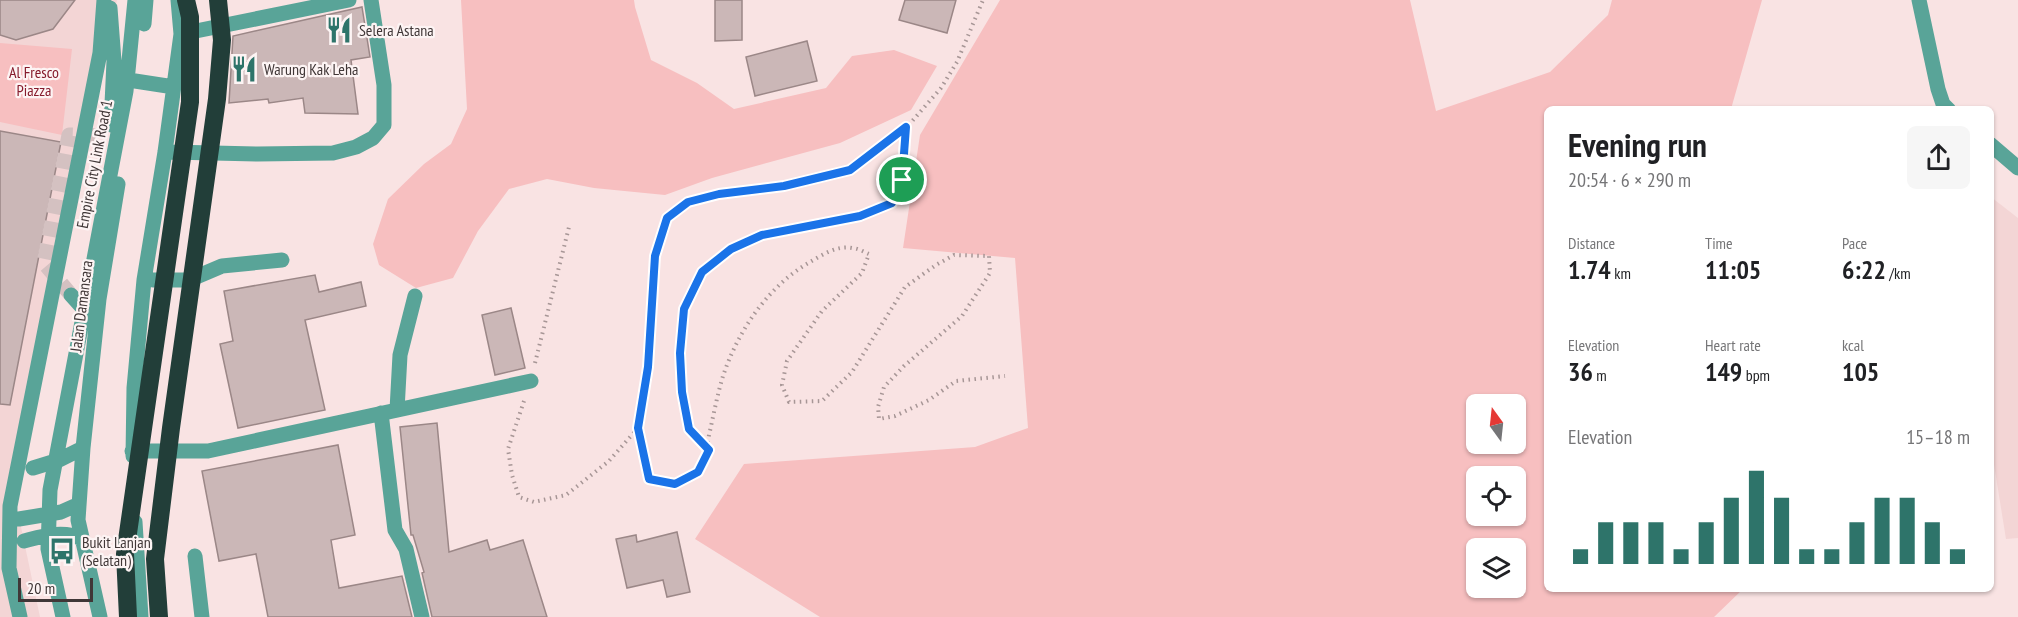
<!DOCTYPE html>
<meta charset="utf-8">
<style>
body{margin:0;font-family:"PT Sans Narrow",sans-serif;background:#f6f6f6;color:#202124;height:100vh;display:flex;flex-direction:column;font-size:22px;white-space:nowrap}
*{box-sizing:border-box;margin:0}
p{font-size:20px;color:#757577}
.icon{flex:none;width:33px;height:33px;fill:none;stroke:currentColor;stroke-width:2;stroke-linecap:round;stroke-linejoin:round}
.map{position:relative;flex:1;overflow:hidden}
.sheet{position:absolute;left:1544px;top:106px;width:450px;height:486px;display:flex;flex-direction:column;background:#fff;border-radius:9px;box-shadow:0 2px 4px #0004}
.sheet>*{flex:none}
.needle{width:39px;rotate:345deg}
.tools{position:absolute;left:1466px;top:394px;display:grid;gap:12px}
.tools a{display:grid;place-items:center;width:60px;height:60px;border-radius:9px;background:#fff;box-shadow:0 2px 4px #0004;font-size:30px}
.scale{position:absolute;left:18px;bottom:15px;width:75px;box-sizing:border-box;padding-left:6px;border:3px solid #403737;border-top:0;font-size:16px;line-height:21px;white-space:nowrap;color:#403737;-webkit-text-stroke:4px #fdf4f4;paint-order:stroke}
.pin{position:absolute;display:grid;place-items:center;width:51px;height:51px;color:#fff;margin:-26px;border:3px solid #fff;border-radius:50%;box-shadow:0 2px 6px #0007}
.round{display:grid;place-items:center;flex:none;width:63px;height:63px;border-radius:9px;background:#f6f6f6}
.headline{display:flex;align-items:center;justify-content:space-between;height:102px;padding:0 24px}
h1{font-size:33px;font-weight:700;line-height:45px}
.stats{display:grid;grid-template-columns:repeat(3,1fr);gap:9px;height:102px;padding:6px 24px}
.stats div{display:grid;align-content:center}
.stats b{font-size:26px;font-weight:700}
.stats small{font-size:16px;font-weight:400}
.stats p{font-size:16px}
.chart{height:168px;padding:12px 24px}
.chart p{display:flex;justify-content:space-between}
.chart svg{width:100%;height:108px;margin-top:6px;stroke:#2e746a;stroke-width:6}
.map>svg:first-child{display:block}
</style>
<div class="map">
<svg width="2018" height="617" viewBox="0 0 2018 617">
<rect width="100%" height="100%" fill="#f9e3e3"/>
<path fill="#f3d5d5" d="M 0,0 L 117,0 L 29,421 L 17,508 L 40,617 L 0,617 Z
M 1991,197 L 2018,218 L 2018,538 L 2006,539 L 1991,446 Z"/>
<path fill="#f7bfc0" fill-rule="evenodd" d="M 461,0 L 634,0 L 635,7 L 651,60 L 697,83 L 734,109 L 826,88 L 852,56 L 894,50 L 937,66 L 911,110 L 840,143 L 712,178 L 665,195 L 594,188 L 547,179 L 509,189 L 478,231 L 453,278 L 416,288 L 379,265 L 373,244 L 388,199 L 424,164 L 451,144 L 467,109 Z
M 1000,0 L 1410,0 L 1436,111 L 1550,72 L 1608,15 L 1612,0 L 1762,0 L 1731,109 L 1546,110 L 1546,590 L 1742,590 L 1714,617 L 820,617 L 695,539 L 744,464 L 975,447 L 1028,428 L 1015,258 L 903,248 L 920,135 ZM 1476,405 L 1515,405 L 1515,444 L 1476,444 ZM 1476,477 L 1515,477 L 1515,516 L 1476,516 ZM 1476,549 L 1515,549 L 1515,588 L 1476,588 Z
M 0,43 L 72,49 L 62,135 L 0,122 Z"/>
<path fill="#cbb7b7" stroke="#9b8787" stroke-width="1.5" d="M 0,0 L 75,0 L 53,29 L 16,40 L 0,35 Z
M 715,0 L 742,0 L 742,40 L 715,41 Z
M 905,0 L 956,0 L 947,33 L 899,20 Z
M 362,7 L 370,57 L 351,60 L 358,114 L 305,113 L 303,98 L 269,103 L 268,99 L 229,103 L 233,36 Z
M 807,41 L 817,81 L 755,96 L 746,57 Z
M 0,131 L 61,142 L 10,405 L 0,404 Z
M 315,275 L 319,292 L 361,282 L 366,306 L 305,320 L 325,410 L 238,428 L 220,344 L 233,341 L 224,291 Z
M 511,308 L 525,368 L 495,375 L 482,315 Z
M 437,423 L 449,552 L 487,540 L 490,550 L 523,540 L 547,617 L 432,617 L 422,573 L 424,572 L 413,535 L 411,535 L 400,427 Z
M 338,445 L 355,535 L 331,540 L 339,588 L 402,576 L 412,617 L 268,617 L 256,554 L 219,561 L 202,471 Z
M 677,532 L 690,592 L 667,597 L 663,580 L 627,588 L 616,539 L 636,535 L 637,542 Z"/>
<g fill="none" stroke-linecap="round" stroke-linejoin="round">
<path stroke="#d4c1c1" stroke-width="15" stroke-dasharray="15 8" stroke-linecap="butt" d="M 71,295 L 44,263 L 69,135 L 101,136"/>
<path stroke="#a79696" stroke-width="4" stroke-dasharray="1.5 4.5" stroke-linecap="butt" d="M 535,363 L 569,227
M 524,401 L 508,449 L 512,475 L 519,497 L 534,502 L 566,495 L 609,461 L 638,428 L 648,367 L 655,257 L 667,218 L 688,202 L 719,194 L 784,186 L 850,170 L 907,127 L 941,88 L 957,62 L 983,0
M 638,429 L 649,479 L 675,484 L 698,472 L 709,450 L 689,429 L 682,392 L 680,353 L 684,309 L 702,272 L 731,249 L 762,235 L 860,216 L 892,203 L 902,180 L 906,128
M 706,448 C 712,424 716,399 723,376 C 738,331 768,286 810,262 C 822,255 837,245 852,248 C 858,248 864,252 869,254 L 862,273 L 822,311 L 787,361 L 782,385 L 789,402 L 822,401 L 852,372 L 905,287 L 936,265 L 954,255 L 989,256 L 990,273 L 962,316 L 904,366 L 884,387 L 878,407 L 879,419 L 895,416 L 929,400 L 956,381 L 1005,376"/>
<path stroke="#59a498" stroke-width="15" d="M 1919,0 L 1938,89 L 1943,104 L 1949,110
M 110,8 L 114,61 L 111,125
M 144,24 L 146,0
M 181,34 L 349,0
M 135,81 L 174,87
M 1990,144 L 2018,168
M 171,152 L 258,154 L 333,153 L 356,147 L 373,138 L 384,125 L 384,85 L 371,0
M 153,280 L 189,280 L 222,266 L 282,260
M 71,295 L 89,315
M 397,410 L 400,355 L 415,296
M 381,413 L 395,530 L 406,549 L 422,617
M 132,451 L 208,451 L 531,381
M 133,456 L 134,388 L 144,280 L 165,152 L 181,34 L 178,0
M 33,468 L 59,460 L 83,448
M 19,519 L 61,512 L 79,504
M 135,522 L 141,617
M 24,541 C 44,536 63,530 82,539
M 195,556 L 202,617
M 20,617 L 9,568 L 10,506 L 100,53 L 104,0
M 63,617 L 48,549 L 50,490 L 126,91 L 135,0
M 100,617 L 78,520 L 83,448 L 99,299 L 118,184"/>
<path stroke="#223e39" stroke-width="18" d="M 128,617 L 125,554 L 190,102 L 190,17 L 186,0
M 159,617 L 155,559 L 171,428 L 217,99 L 222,40 L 218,0"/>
</g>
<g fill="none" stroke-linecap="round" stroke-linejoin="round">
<g stroke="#fff" stroke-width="12">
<path id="route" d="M 906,127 L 902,180 L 892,203 L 860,216 L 762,235 L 731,249 L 702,272 L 684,309 L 680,353 L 682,392 L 689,429 L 709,450 L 698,472 L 675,484 L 649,479 L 638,428 L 648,367 L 655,256 L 667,218 L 688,202 L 719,194 L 784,186 L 850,170 Z"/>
</g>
<use href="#route" stroke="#1a73e8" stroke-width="8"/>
</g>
<defs>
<g id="restaurant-bare" transform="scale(2.07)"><path d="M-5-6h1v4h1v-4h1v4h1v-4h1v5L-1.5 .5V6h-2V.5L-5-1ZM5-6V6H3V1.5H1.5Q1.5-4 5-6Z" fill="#2e746a" stroke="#fdf4f4" stroke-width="2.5" paint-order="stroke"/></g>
<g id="bus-bare" transform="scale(2.07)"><path d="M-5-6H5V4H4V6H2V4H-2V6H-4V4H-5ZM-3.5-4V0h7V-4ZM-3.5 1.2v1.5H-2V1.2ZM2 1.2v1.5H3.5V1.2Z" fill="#2e746a" stroke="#fdf4f4" stroke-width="2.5" paint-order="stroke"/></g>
</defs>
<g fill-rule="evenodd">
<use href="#restaurant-bare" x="339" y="30"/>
<use href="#restaurant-bare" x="244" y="69"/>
<use href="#bus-bare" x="62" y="551"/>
</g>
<g text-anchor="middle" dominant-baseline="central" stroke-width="4.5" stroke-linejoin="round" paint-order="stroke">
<g font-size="16" fill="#403737" stroke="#fdf4f4" text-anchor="start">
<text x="359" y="30">Selera Astana</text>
<text x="264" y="69">Warung Kak Leha</text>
<text x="82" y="542">Bukit Lanjan<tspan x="82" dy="18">(Selatan)</tspan></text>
</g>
<g font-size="16" fill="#861b2c" stroke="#fdf4f4">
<text x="34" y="72">Al Fresco<tspan x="34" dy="18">Piazza</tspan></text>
</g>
<g font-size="16" fill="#403737" stroke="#fdf4f4">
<text transform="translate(94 164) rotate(-79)">Empire City Link Road 1</text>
<text transform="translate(81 306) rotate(-83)">Jalan Damansara</text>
</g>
</g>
</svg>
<div class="tools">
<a><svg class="needle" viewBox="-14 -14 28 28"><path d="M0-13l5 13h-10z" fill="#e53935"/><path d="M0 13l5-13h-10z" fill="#757577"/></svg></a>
<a><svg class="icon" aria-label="locate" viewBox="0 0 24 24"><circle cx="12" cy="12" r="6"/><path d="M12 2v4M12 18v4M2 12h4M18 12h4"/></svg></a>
<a><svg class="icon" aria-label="layers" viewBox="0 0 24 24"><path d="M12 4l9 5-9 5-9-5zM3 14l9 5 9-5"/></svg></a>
</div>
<div class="scale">20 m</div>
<div class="pin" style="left:902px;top:180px;background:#1e9e55"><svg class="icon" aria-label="arrive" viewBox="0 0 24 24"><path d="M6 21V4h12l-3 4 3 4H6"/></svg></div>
<section class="sheet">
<div class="headline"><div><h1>Evening run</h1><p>20:54 · 6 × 290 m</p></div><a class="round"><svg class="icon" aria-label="share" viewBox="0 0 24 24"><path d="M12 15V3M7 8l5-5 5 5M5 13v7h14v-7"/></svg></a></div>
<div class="stats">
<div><p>Distance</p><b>1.74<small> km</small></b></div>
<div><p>Time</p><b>11:05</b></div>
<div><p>Pace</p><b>6:22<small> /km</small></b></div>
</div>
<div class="stats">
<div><p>Elevation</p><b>36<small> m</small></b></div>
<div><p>Heart rate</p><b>149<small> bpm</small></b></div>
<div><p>kcal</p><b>105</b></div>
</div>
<div class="chart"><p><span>Elevation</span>15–18 m</p>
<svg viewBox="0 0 160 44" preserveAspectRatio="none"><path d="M5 44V38M15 44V27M25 44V27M35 44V27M45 44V38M55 44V27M65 44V17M75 44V6M85 44V17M95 44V38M105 44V38M115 44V27M125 44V17M135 44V17M145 44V27M155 44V38"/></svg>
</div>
</section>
</div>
